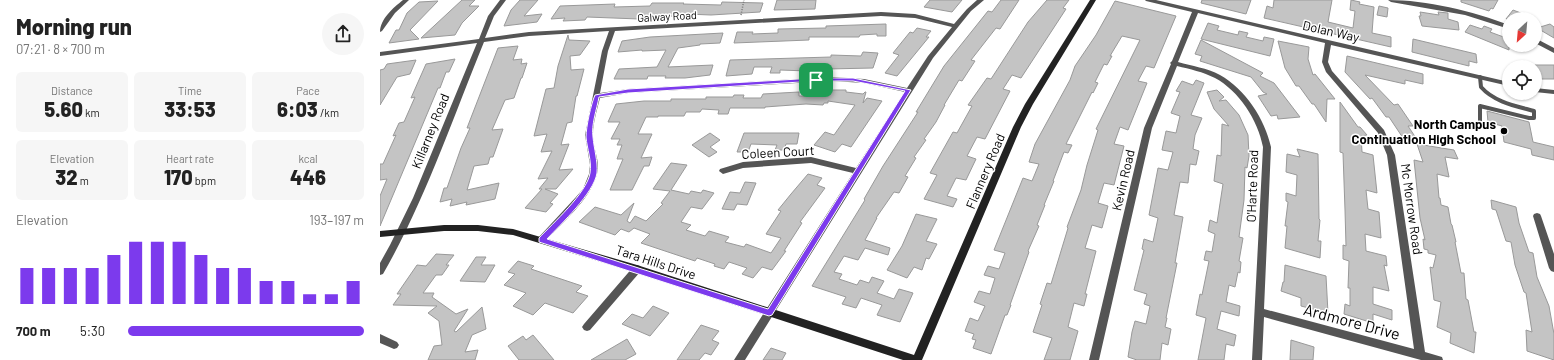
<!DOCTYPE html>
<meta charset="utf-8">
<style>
body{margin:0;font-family:Barlow,sans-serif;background:#f6f6f6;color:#222;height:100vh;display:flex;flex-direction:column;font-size:15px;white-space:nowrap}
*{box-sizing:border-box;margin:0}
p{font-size:13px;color:#767676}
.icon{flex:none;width:22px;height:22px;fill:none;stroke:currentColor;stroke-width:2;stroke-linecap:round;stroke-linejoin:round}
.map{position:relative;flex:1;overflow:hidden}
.panel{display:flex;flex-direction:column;background:#fff;width:380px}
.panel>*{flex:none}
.needle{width:26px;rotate:206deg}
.buttons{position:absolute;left:1122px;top:12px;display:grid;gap:8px}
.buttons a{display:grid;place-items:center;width:40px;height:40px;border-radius:50%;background:#fff;box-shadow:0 1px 3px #0004;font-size:20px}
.pin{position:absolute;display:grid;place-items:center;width:34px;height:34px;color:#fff;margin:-17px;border-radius:8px;box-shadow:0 2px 6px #0006}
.round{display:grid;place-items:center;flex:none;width:42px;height:42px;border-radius:21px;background:#f6f6f6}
.summary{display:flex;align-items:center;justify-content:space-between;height:68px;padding:0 16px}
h1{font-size:22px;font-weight:800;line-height:30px}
.metrics{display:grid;grid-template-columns:repeat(3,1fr);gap:6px;height:68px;padding:4px 16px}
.metrics div{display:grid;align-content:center;border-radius:6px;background:#f6f6f6;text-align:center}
.metrics b{font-size:20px;font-weight:800}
.metrics small{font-size:11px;font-weight:400}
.metrics p{font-size:11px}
.chart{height:112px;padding:8px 16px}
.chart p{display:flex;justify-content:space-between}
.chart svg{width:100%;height:72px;margin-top:4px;stroke:#7c3aed;stroke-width:6}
ul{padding:0 16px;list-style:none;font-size:13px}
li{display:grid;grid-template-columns:64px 48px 1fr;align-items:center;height:30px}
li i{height:10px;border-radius:5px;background:#7c3aed}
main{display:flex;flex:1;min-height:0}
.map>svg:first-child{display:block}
</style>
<main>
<section class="panel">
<div class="summary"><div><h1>Morning run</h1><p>07:21 · 8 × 700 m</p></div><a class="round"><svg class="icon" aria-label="share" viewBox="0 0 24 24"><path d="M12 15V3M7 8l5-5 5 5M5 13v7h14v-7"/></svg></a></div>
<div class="metrics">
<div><p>Distance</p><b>5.60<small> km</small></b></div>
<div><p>Time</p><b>33:53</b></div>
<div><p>Pace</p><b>6:03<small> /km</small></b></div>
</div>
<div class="metrics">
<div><p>Elevation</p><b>32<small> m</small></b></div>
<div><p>Heart rate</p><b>170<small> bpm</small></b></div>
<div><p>kcal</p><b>446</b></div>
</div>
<div class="chart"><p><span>Elevation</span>193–197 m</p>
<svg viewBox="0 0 160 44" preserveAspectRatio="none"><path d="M5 44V22M15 44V22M25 44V22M35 44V22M45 44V14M55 44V6M65 44V6M75 44V6M85 44V14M95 44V22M105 44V22M115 44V30M125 44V30M135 44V38M145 44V38M155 44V30"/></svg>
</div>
<ul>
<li><b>700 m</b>5:30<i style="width:100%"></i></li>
</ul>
</section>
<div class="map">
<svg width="1174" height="360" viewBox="0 0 1174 360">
<rect width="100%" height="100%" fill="#fff"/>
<path fill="#c4c4c4" stroke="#999" d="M 82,0 L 95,0 L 89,6 L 99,6 L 82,23 L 75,35 L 41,38 Z
M 140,0 L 158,0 L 144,16 L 162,14 L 157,22 L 124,26 L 131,10 Z
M 397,0 L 436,0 L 435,9 L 394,10 Z
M 550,0 L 582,0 L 572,12 L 544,7 Z
M 621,0 L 639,0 L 620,29 L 616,28 L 591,60 L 595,61 L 582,81 L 579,80 L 564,105 L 565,105 L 556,122 L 544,139 L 546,140 L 534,157 L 536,158 L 525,176 L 528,177 L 519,193 L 514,192 L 496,218 L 497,218 L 485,240 L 510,248 L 508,255 L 485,248 L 478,260 L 464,256 L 454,272 L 462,274 L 459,279 L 477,285 L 480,280 L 489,283 L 492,277 L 504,281 L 497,293 L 514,299 L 519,289 L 533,293 L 520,322 L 497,315 L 502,305 L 481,298 L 476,308 L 462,304 L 466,297 L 432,286 L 485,200 L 484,199 L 503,166 L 538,112 L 536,112 L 564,66 L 608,11 L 612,12 Z
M 667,0 L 689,0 L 683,8 L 686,9 L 641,78 L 632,75 L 623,89 L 630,91 L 605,139 L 597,137 L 587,156 L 596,159 L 586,180 L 576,178 L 567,196 L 577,199 L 573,207 L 544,199 L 557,175 L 550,173 L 573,132 L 577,133 L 592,106 L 588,105 L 607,78 L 611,79 L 648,22 Z
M 822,0 L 871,0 L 866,14 L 821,3 Z
M 894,0 L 952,0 L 948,22 L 973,28 L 975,11 L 970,10 L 971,0 L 980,2 L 979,4 L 994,7 L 992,33 L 1011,37 L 1011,47 L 884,18 L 887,6 L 893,8 Z
M 1081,0 L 1118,0 L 1113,9 L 1111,8 L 1109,11 L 1081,2 Z
M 58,1 L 30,30 L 39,39 L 9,43 L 16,30 L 19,30 L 27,13 L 39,2 Z
M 735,1 L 796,16 L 774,68 L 766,66 L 758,81 L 767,83 L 748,130 L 740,127 L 734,144 L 744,146 L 734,185 L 724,183 L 718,203 L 728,206 L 722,228 L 712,225 L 705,248 L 716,251 L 705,294 L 707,294 L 704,306 L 694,303 L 688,327 L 698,331 L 690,360 L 664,360 L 672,338 L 653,332 L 662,305 L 660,304 L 667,283 L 671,284 L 688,228 L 687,227 L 701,190 L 707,165 L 718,130 L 716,129 L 760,40 L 742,36 L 730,56 L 732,56 L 727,65 L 724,64 L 715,82 L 718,83 L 713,93 L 712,92 L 686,144 L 692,145 L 688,153 L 684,152 L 673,181 L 674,181 L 664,205 L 665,205 L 657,225 L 659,226 L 648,251 L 649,252 L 630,305 L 631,305 L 627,315 L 625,315 L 611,354 L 593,348 L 596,340 L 592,339 L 594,334 L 585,331 L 590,318 L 598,321 L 605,306 L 594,302 L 599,291 L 610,294 L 615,278 L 604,275 L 608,266 L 619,269 L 625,253 L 614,250 L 643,178 L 652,181 L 659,164 L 649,162 L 655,144 L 690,80 L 695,66 L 716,35 Z
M 342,2 L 383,3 L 380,12 L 331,15 L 306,14 L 305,16 L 282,16 L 282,18 L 259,19 L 207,17 L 205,20 L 183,21 L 185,18 L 171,19 L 180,6 L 235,4 L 234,7 L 270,6 L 272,3 L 304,3 L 303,4 L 341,5 Z
M 999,6 L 1008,8 L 1007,17 L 997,15 Z
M 1133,10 L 1154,18 L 1154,19 L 1126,19 Z
M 1040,12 L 1059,15 L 1058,12 L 1068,13 L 1068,19 L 1078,22 L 1079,30 L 1042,26 L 1039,16 L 1041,16 Z
M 828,23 L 839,26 L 837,30 L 858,35 L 859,31 L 868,33 L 866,37 L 883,41 L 884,37 L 894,39 L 890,56 L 821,39 Z
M 506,24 L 506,36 L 497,36 L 497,34 L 480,35 L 479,37 L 429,37 L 429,40 L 354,43 L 357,32 L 373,32 L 372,34 L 398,33 L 398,29 L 446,28 L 446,26 Z
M 1170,24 L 1174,27 L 1174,38 L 1157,28 Z
M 1090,25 L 1102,29 L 1104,26 L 1112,29 L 1110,32 L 1129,39 L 1129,50 L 1085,32 Z
M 537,28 L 551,31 L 546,37 L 549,37 L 517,76 L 505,73 L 519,55 L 513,53 L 530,32 L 533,33 Z
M 343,33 L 340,43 L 320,44 L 320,45 L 298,48 L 288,67 L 333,65 L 330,75 L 305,78 L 285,78 L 286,76 L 268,76 L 267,79 L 234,79 L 239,69 L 277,67 L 286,50 L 262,51 L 262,50 L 238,52 L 242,41 L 270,37 Z
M 188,35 L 189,40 L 210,41 L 200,55 L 190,56 L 191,70 L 204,69 L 197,96 L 196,96 L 192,122 L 187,123 L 181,145 L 189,144 L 179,170 L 193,169 L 176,189 L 165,189 L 178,194 L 170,203 L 173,204 L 166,212 L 145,208 L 162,189 L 159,189 L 168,178 L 158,179 L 172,151 L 161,152 L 167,134 L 154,136 L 166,89 L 174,88 L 178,66 Z
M 1033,39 L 1096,54 L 1097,63 L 1089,61 L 1089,66 L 1032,52 Z
M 821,40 L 883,73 L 880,76 L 894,83 L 920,117 L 898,119 L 897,115 L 891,116 L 878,96 L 887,94 L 883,92 L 871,77 L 820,61 L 822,56 L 815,54 Z
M 898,41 L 929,47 L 928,59 L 933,75 L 935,74 L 955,99 L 947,99 L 946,122 L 934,104 L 932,104 L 919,86 L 916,86 L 905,68 Z
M 138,46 L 133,60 L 142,59 L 141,64 L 147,63 L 142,78 L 141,78 L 134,98 L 125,100 L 112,130 L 123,129 L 113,157 L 110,157 L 108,164 L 94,166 L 87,190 L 119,183 L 115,199 L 86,205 L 87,202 L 70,206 L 72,199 L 60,202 L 64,188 L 67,188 L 81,148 L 90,128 L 87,128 L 118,48 Z
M 483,52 L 498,53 L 493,68 L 447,69 L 448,66 L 430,65 L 428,71 L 400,70 L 400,73 L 390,73 L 392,67 L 374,67 L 372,74 L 346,76 L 350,60 L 451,57 L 451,55 L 481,56 Z
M 967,56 L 1043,74 L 1043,84 L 1025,80 L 1025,84 L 985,75 L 1014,105 L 1018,104 L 1033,126 L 1028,126 L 1036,138 L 1023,138 L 1009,117 L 1006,117 L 992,98 L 990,99 L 965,72 Z
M 75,59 L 69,72 L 66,72 L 60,88 L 58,88 L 0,226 L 0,196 L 7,179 L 0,180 L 0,164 L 3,164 L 16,135 L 13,136 L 19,123 L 24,122 L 35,97 L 31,98 L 46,64 Z
M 36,60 L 30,74 L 17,77 L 0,105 L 0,70 L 4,69 L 7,64 Z
M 1155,65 L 1174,65 L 1174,79 L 1155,79 Z
M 816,80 L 824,83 L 811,115 L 822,118 L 815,135 L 813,149 L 819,151 L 816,165 L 810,164 L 808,183 L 800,182 L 794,215 L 803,217 L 795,263 L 797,263 L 786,318 L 787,318 L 785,327 L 791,329 L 788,345 L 782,343 L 780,360 L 757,360 L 748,357 L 752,332 L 755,321 L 766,324 L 770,306 L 764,304 L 767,294 L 754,290 L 764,250 L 762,249 L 764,239 L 773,242 L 778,218 L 769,215 L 778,168 L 788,170 L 793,152 L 782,150 L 786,131 L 796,133 L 800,116 L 791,113 L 800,92 L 796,91 L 802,81 L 813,85 Z
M 437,90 L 466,90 L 466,92 L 483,94 L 485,92 L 486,92 L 483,103 L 487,98 L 502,101 L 471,147 L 462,144 L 455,152 L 434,145 L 445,132 L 454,135 L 475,105 L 448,101 L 448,103 L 444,103 L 443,105 L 426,104 L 385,107 L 385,108 L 350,108 L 348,114 L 338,114 L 339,110 L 322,109 L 320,112 L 306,112 L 304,116 L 278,116 L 278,117 L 266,117 L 258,134 L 272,134 L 261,158 L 272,157 L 269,166 L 264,166 L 252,190 L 230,190 L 243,159 L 237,159 L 242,145 L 237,145 L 240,139 L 231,139 L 240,122 L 228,122 L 236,104 L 264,101 L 291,101 L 291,99 L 326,99 L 326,97 L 353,97 L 354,95 L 364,95 L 363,98 L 381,98 L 383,94 L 419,92 L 419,96 L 436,96 Z
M 837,90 L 844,97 L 839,101 L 846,100 L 859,115 L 868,135 L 869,156 L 867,168 L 865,167 L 864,200 L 859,237 L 863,238 L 859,261 L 861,262 L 860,273 L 858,272 L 855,287 L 849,285 L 846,302 L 860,306 L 859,316 L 841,311 L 837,329 L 856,335 L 854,346 L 846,344 L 844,360 L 818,360 L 826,318 L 816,315 L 820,294 L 822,295 L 829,261 L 824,260 L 826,251 L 832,252 L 835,234 L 828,231 L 830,220 L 837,223 L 843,184 L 834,181 L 837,155 L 841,156 L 842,124 L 849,126 L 834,109 L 827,92 Z
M 960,102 L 978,127 L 980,127 L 987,135 L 981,136 L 982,152 L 993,155 L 997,193 L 986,190 L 988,209 L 999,212 L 1001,238 L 985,234 L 986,251 L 1006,256 L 1007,266 L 1004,265 L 1009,291 L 993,287 L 993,304 L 1012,310 L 1012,320 L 993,314 L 993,323 L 964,314 L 965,304 L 970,306 L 970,288 L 968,288 L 969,261 L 963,259 L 963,245 L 966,246 L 965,210 L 963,153 L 960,152 Z
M 1107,111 L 1149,122 L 1153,142 L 1174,147 L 1174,160 L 1152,155 L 1151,149 L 1124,142 L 1122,126 L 1108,122 Z
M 330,133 L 340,140 L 330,147 L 337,152 L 329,157 L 312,145 Z
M 364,133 L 419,133 L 417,144 L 406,144 L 404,150 L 395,150 L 397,145 L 371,144 L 368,152 L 357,152 Z
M 1037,144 L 1074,150 L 1078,159 L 1065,157 L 1069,177 L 1057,174 L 1059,198 L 1060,198 L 1061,205 L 1068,207 L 1071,224 L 1072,225 L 1076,242 L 1075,242 L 1081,273 L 1084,273 L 1086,299 L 1088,300 L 1094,332 L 1096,332 L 1094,353 L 1070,343 L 1071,333 L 1057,327 L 1061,302 L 1054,300 L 1050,267 L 1053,268 L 1056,255 L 1048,253 L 1048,250 L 1044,249 L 1043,239 L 1045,240 L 1040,218 L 1034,160 L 1043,162 Z
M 917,149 L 938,154 L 939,219 L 940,220 L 938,241 L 941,241 L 940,258 L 905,248 L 907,226 L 905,226 L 908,202 L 906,201 L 906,193 L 916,196 L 917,175 L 906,172 L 907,154 L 920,157 Z
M 291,163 L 307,165 L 291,190 L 309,194 L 311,191 L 321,193 L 323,190 L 334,193 L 322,209 L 311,207 L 301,222 L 311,225 L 306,230 L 325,236 L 329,231 L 349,237 L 345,242 L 364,247 L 366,244 L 391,253 L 401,238 L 386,234 L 401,211 L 398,210 L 411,194 L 428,174 L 442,178 L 437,185 L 445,188 L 420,222 L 422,223 L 404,251 L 406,251 L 392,270 L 382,267 L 373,278 L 362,274 L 367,268 L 349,262 L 344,269 L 334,266 L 335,264 L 317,258 L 315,261 L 261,243 L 270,234 L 254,228 L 249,232 L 241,229 L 235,235 L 199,222 L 215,207 L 241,215 L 254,203 L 247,221 L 250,223 L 255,216 L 266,221 L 283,204 L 281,203 L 290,191 L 273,189 Z
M 365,182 L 376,183 L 367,205 L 357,204 L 354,210 L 342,209 L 350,192 L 360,193 Z
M 1111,200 L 1136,207 L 1139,223 L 1149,252 L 1153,253 L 1157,277 L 1169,306 L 1174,334 L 1174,360 L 1147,351 L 1146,330 L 1152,332 L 1146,293 L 1144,292 L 1135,265 L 1131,242 L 1126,241 L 1116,210 L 1112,209 Z
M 536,214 L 557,219 L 546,241 L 557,244 L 549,259 L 546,258 L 542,270 L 534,267 L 527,278 L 507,270 L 522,246 Z
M 56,254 L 74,255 L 66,265 L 69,265 L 62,275 L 56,275 L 43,293 L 54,293 L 52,297 L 76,314 L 88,309 L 74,331 L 76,332 L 102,307 L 106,329 L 92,335 L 85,352 L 98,350 L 95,360 L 48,360 L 54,346 L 62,345 L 59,321 L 48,313 L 57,306 L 13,305 L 21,294 L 17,294 L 37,265 L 46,266 Z
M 96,257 L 106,257 L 101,265 L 115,265 L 105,282 L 80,281 Z
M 138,261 L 154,266 L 151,269 L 202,286 L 196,292 L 208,296 L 193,313 L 165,303 L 153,315 L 133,306 L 146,293 L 124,285 L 135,274 L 128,272 Z
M 905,265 L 946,276 L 948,313 L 921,306 L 921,298 L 901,291 L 903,282 L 904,282 Z
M 273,306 L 289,313 L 270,336 L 242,324 L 252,314 L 263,318 Z
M 321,325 L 339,331 L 332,340 L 339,343 L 331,355 L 325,353 L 319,360 L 297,360 Z
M 153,335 L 174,360 L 139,360 L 128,346 L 143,336 L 146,340 Z
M 247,339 L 256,354 L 245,360 L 211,360 Z
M 911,340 L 934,347 L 933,360 L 910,360 Z
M 391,348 L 406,353 L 402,360 L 383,360 Z"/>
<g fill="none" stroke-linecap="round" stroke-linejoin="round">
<path stroke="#777" stroke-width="1.5" stroke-dasharray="1 1.5" stroke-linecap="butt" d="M 361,15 L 364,0"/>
<path stroke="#555" stroke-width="4" d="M 1100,77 L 1101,87 C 1114,102 1136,106 1154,111 L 1154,118 L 1149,118 L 1100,106 L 1100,121"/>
<path fill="#555" fill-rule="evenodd" d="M 23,0 L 29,0 L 15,13 L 2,31 L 0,32 C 0,19 13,8 23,0 Z
M 120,0 L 126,0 L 114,16 L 105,38 L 149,32 L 501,12 L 535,14 L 574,24 L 587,9 L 597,0 L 604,0 L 591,11 L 553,58 L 365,360 L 354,360 L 473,173 L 431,163 L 363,168 L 343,174 L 339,171 L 340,169 L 363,162 L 431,157 L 476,168 L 525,92 L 484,83 L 452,81 L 248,93 L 220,98 C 217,110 213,123 213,134 C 212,148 221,161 217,174 C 210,200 182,223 164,242 L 161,243 L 158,242 L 157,240 L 158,238 L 196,197 L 203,189 L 209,174 L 210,165 L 205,135 L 222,51 L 229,31 L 149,36 L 104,42 C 72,120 45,201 3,274 L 0,275 L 0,263 L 10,245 L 33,198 L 97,43 L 0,56 L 0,52 L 99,39 L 108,16 ZM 501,16 L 535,18 L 572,27 L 548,56 L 527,88 L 484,79 L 452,77 L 248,89 L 220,93 L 228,51 L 235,31 Z
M 765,0 L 776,0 L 1129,82 L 1129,86 L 951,45 L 948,62 L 952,71 L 1004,130 L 1015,155 L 1045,352 L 1062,357 L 1063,360 L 1041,360 L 884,317 L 882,360 L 872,360 L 883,147 C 878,120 859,91 835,78 C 823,72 810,69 797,66 L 772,128 L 719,360 L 709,360 L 764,128 L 791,64 L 790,63 L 792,61 L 812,12 L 766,1 ZM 818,13 L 945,43 L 942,62 L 946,72 L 998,133 L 1007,155 L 1034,349 L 884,309 L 891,147 C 885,119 865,89 840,75 C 827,68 812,66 798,62 Z
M 1008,0 C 1046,0 1093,11 1129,25 L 1129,29 L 1085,15 L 1011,2 Z
M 1155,38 L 1174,48 L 1174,53 L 1155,43 Z
M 1155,88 L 1174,90 L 1174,94 L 1155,92 Z
M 1157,213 L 1160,214 L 1161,216 L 1174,254 L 1174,272 L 1171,271 L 1169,268 L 1153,216 L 1154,214 Z
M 257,265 L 260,266 L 262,269 L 260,272 L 210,330 L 207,331 L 204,330 L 202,327 L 204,324 L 254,266 Z
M 0,334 L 17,342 L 19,345 L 17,348 L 14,349 L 0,343 Z"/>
<path fill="#222" fill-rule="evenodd" d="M 710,0 L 716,0 L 653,104 L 641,127 L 542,360 L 523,360 L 257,273 L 133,235 L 98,231 L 64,231 L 0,237 L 0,231 L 64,225 L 98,225 L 133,229 L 257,265 L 534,355 L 633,127 L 645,104 Z"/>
</g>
<path fill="#7c3aed" stroke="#fff" fill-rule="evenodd" d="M 436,78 L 473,78 L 531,90 L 392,315 L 389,316 L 159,242 L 159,238 C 172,224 207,193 210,173 C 212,161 207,149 206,137 C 206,127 211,104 215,95 L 248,89 ZM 436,81 L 473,81 L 525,91 L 388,309 L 167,239 C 181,224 214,193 217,173 C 218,161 214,149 213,137 C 211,125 217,109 219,97 L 248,93 Z"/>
<circle fill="#000" stroke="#fff" stroke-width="1.5" cx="1124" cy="131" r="4"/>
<g text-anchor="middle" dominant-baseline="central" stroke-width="3" stroke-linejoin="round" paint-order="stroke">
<g font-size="11" fill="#000" stroke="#fff">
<text transform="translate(287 16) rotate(-3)">Galway Road</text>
</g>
<g font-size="13" fill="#000" stroke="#fff">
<text transform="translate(951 31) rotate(13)">Dolan Way</text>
<text transform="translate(50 131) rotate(-68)">Killarney Road</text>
<text transform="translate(398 152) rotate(-3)">Coleen Court</text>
<text transform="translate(605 171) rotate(-67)">Flannery Road</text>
<text transform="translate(743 180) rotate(-77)">Kevin Road</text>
<text transform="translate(872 186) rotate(-88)">O'Harte Road</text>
<text transform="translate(1032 209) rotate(82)">Mc Morrow Road</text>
<text transform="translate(276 262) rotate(18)">Tara Hills Drive</text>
</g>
<g font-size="13" font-weight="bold" fill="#000" stroke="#fff" text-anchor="end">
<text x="1116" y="124">North Campus<tspan x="1116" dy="15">Continuation High School</tspan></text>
</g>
<g font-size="16" fill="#000" stroke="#fff">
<text transform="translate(972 321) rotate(15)">Ardmore Drive</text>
</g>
</g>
</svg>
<div class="buttons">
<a><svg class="needle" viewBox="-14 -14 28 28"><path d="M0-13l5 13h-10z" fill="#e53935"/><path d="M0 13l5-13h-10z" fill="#767676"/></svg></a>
<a><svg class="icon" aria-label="locate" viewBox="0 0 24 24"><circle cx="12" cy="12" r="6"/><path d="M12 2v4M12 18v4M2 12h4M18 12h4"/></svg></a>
</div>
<div class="pin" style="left:436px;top:80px;background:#1e9e55"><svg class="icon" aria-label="arrive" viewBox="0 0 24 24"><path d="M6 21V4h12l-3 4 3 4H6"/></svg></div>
</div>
</main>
